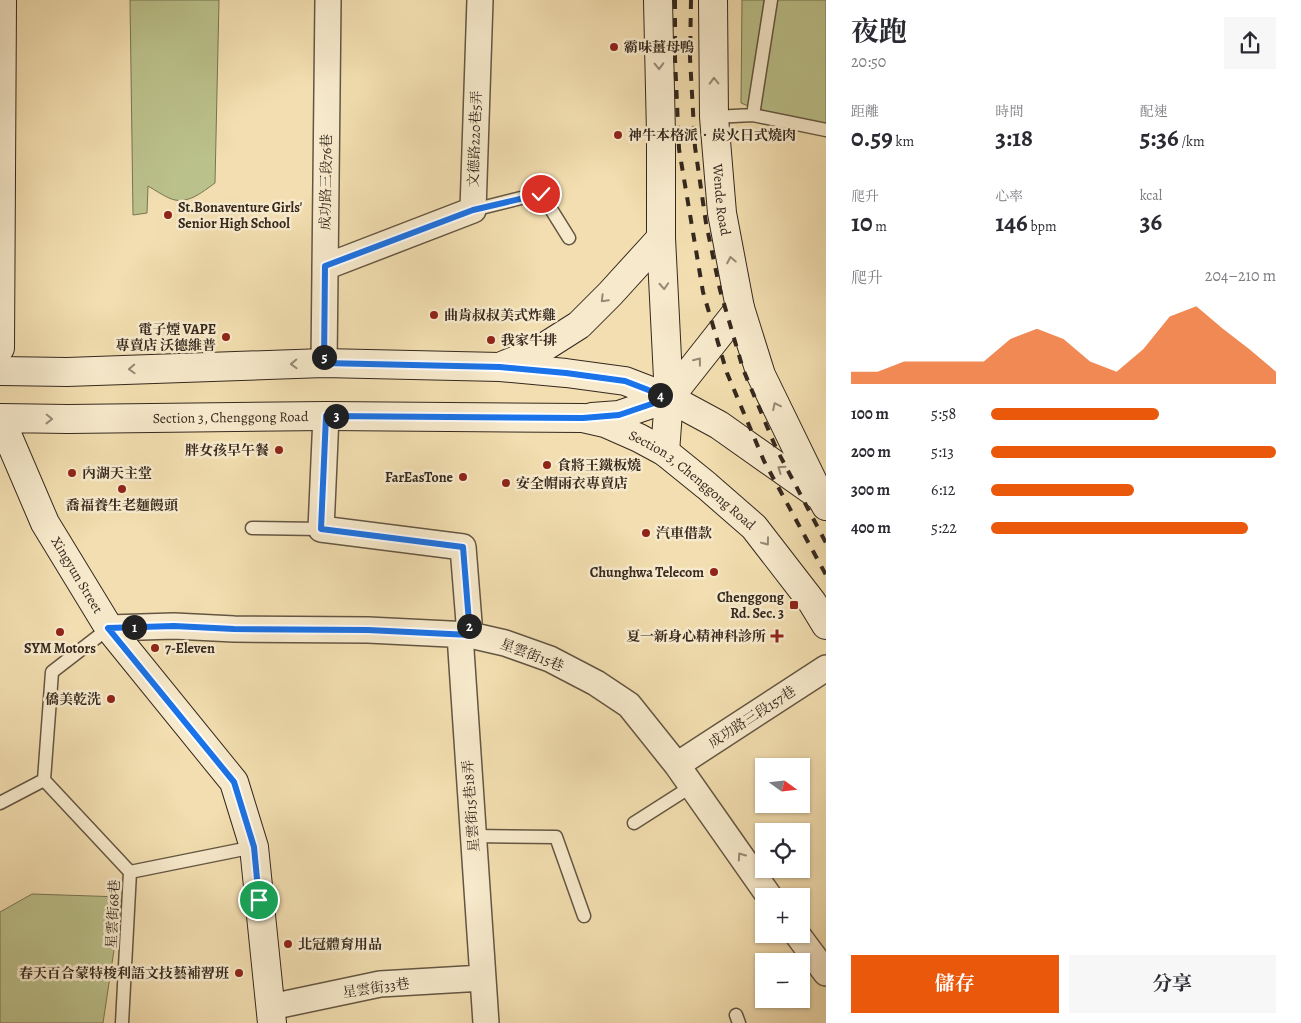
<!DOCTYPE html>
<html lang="zh-TW">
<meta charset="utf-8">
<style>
body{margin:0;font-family:Alegreya,"Noto Serif TC",serif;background:#f7f7f7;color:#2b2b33;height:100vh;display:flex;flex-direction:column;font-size:19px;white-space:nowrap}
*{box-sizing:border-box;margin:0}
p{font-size:16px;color:#7c7c81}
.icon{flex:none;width:28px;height:28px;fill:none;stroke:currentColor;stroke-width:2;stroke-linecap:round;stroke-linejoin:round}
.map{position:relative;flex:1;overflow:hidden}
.panel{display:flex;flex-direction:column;background:#fff;width:475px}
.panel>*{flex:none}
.needle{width:32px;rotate:105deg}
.fabs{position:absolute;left:755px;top:758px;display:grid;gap:10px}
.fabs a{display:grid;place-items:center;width:55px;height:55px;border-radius:0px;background:#fff;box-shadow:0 1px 4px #0004;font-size:25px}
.pin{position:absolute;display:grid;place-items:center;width:42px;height:42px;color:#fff;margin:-21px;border:2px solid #fff;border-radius:50%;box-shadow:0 1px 5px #0007}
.km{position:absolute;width:25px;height:25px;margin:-12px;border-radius:50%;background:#222;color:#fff;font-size:14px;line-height:25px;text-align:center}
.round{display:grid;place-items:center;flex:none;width:52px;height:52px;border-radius:0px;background:#f7f7f7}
.head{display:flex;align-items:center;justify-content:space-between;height:85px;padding:0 25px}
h1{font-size:28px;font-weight:700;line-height:38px}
.figures{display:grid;grid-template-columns:repeat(3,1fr);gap:8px;height:85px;padding:5px 25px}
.figures div{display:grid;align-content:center}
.figures b{font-size:25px;font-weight:700}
.figures small{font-size:14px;font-weight:400}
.figures p{font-size:14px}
.chart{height:140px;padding:10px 25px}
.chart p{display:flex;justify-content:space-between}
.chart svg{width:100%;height:90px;margin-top:5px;fill:#ea580c;opacity:.7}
.primary-button{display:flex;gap:10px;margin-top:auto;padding:10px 25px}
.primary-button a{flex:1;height:58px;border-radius:0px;background:#ea580c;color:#fff;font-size:20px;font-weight:700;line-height:58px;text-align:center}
.primary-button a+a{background:#f7f7f7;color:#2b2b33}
ul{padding:0 25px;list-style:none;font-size:16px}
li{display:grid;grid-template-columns:80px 60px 1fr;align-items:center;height:38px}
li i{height:12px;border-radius:6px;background:#ea580c}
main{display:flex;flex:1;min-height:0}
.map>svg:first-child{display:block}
</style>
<main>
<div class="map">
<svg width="826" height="1023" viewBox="0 0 826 1023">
<rect width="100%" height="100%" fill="#f2deb0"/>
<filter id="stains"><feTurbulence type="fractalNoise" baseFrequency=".004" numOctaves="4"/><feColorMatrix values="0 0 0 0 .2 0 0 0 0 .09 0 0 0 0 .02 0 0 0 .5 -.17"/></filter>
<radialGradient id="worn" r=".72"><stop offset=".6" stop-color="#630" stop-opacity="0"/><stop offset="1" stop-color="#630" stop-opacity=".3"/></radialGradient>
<path fill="#bbc18b" stroke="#787454" d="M 130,0 L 219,0 L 215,183 C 201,193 186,206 169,198 C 162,195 155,190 148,186 L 147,213 L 133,215 Z
M 742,0 L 826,0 L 826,127 L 766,113 L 741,103 Z
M 32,894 L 122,897 L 103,1023 L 0,1023 L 0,912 Z"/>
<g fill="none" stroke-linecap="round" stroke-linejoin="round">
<g stroke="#645642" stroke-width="15">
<path id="lane" d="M 753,115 L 771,0
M 714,117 L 753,115 L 826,130
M 473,210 L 541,193 L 569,238
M 252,528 L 321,529
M 44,780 L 130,872 L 122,1023
M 44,780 L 52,672 L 109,628
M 0,803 L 44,780
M 634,823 L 692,786
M 473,836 L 556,837 L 584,916
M 130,872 L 254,847
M 736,1015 L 739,1023"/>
</g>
<g stroke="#645642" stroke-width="28">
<path id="street" d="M 325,267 L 473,210 L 480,0
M 324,363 L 328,0
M 326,416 L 321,529 L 463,547 L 470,635
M 109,628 L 174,626 L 234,629 L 368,630 L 470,635 L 505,643 L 550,659 L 596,683 L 629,705 L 677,765 L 769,896
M 460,635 L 486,1023
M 677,765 L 826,668
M 797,934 L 826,973
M 271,1007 L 380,984 L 483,978"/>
</g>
<g stroke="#35281e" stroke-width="30">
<g id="secondary">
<path d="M 658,0 L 661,134 L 661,238 L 669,398 L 665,452"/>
<path id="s1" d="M 713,0 L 714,117 L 722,213 L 740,308 L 761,375 L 819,494"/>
<path d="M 0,348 L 2,0"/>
<path d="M 504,365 L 538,351 L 579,325 L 610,294 L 661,238"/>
<path d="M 0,371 L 67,372 L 324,363 L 500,367 L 566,373 L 625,381 L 669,398 L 719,425 L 821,497 L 826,506"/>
<path d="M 592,417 L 619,415 L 669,398 L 740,308"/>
<path id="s2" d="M 272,1023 L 254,847 L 234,782 L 109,628 L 45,523 L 0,418 L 68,419 L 326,416 L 583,418 L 605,423 L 639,438 L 665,452 L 707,486 L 754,527 L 812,602 L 826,625"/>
</g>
</g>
<use href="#lane" stroke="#f7eacc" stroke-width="12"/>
<use href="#street" stroke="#f7eacc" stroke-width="25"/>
<use href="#secondary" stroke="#f7eacc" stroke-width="28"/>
<path stroke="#35281e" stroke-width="4" stroke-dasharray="9 9" stroke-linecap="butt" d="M 675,0 L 675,58 L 679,149 L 703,292 L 727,373 L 764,461 L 826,575
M 691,0 L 690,58 L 695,147 L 706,223 L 720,290 L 743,369 L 776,448 L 826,543"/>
</g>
<defs><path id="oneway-chevron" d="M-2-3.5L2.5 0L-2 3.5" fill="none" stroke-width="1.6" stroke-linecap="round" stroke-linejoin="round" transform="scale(1.25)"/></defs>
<g stroke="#968975">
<use href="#oneway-chevron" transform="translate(659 66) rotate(89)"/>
<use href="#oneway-chevron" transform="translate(714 81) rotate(-91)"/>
<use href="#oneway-chevron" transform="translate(731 260) rotate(-101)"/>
<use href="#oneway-chevron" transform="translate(664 286) rotate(87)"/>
<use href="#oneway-chevron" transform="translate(604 299) rotate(135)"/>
<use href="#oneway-chevron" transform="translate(698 361) rotate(-52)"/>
<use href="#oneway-chevron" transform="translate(294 364) rotate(178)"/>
<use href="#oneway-chevron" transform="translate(132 369) rotate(178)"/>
<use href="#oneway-chevron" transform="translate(776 406) rotate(-116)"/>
<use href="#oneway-chevron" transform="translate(49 419) rotate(1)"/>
<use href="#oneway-chevron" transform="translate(781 469) rotate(-145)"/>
<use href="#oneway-chevron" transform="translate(766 542) rotate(53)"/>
<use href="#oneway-chevron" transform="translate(741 856) rotate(-125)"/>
</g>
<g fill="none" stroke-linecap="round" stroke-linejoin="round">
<g stroke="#fff" stroke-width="10">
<path id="route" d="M 259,900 L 254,847 L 234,782 L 108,628 L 174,626 L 234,629 L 368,630 L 470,635 L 463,547 L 321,529 L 326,416 L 583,418 L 619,415 L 669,398 L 625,381 L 566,373 L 500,367 L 324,363 L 325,266 L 473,210 L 541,194"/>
</g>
<use href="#route" stroke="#1a73e8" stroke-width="6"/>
</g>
<g fill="#8f2418" stroke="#f7eacc" stroke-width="2">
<circle cx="614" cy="47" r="5"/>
<circle cx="618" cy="135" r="5"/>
<circle cx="168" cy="215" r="5"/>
<circle cx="434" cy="315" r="5"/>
<circle cx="226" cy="337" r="5"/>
<circle cx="491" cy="340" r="5"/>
<circle cx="279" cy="450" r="5"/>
<circle cx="547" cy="465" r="5"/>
<circle cx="72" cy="473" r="5"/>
<circle cx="463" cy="477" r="5"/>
<circle cx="506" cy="483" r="5"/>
<circle cx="122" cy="489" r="5"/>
<circle cx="646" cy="533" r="5"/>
<circle cx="714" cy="572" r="5"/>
<rect x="789" y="600" width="10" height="10" rx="2.5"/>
<circle cx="60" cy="632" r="5"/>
<path d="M774.5 628.5h5v5h5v5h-5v5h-5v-5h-5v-5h5z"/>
<circle cx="155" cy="648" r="5"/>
<circle cx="111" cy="699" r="5"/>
<circle cx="288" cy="944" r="5"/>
<circle cx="239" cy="973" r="5"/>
</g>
<g text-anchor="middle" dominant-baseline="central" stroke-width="5" stroke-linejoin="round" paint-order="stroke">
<g font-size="14" font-weight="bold" fill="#35281e" stroke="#f7eacc" text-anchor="start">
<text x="624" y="47">霸味薑母鴨</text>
<text x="628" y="135">神牛本格派‧炭火日式燒肉</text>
<text x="178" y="207">St.Bonaventure Girls'<tspan x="178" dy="16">Senior High School</tspan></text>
<text x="444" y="315">曲肯叔叔美式炸雞</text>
<text x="216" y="329" text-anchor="end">電子煙 VAPE<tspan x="216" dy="16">專賣店 沃德維普</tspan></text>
<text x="501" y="340">我家牛排</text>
<text x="269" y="450" text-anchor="end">胖女孩早午餐</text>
<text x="557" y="465">食將王鐵板燒</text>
<text x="82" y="473">內湖天主堂</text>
<text x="453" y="477" text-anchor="end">FarEasTone</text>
<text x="516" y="483">安全帽雨衣專賣店</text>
<text x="122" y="505" text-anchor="middle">喬福養生老麵饅頭</text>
<text x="656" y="533">汽車借款</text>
<text x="704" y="572" text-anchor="end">Chunghwa Telecom</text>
<text x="784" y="597" text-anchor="end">Chenggong<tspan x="784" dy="16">Rd. Sec. 3</tspan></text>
<text x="766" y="636" text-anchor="end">夏一新身心精神科診所</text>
<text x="60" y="648" text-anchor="middle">SYM Motors</text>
<text x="165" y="648">7-Eleven</text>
<text x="101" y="699" text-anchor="end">僑美乾洗</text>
<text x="298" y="944">北冠體育用品</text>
<text x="229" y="973" text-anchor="end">春天百合蒙特梭利語文技藝補習班</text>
</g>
<g font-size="14" fill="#35281e" stroke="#f7eacc">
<text transform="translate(475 139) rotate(-88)">文德路220巷5弄</text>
<text transform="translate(326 182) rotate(-89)">成功路三段76巷</text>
<text stroke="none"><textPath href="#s1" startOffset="200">Wende Road</textPath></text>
<text stroke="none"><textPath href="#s2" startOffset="911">Section 3, Chenggong Road</textPath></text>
<text stroke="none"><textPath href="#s2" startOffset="1391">Section 3, Chenggong Road</textPath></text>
<text transform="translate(77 575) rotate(59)">Xingyun Street</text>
<text transform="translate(532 655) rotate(21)">星雲街15巷</text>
<text transform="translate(752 717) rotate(-33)">成功路三段157巷</text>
<text transform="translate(471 806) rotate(-94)">星雲街15巷18弄</text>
<text transform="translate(113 914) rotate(-87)">星雲街68巷</text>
<text transform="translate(376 988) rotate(-8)">星雲街33巷</text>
</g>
</g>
<rect width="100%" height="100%" filter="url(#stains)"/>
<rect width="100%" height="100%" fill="url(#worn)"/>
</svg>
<div class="fabs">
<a><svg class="needle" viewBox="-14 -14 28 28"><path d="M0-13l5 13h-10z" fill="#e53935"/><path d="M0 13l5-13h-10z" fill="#7c7c81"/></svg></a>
<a><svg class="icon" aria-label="locate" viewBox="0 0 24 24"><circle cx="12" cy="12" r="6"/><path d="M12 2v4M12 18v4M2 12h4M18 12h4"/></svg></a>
<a>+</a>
<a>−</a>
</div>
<div class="pin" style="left:259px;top:900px;background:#1e9e55"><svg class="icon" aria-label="arrive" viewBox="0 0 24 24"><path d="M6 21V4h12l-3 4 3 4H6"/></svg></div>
<div class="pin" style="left:541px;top:194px;background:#d93025"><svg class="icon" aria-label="check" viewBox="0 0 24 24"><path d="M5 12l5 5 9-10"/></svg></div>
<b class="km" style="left:134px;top:627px">1</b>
<b class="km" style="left:469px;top:626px">2</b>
<b class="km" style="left:336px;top:416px">3</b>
<b class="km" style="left:660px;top:395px">4</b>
<b class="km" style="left:324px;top:357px">5</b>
</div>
<section class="panel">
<div class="head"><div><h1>夜跑</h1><p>20:50</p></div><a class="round"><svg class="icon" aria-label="share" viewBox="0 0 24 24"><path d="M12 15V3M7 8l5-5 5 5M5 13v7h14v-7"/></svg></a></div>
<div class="figures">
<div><p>距離</p><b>0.59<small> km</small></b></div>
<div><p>時間</p><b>3:18</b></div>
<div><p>配速</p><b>5:36<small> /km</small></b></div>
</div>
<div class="figures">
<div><p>爬升</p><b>10<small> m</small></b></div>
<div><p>心率</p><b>146<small> bpm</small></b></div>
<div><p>kcal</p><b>36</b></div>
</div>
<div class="chart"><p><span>爬升</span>204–210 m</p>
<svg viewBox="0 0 160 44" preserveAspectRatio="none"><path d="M0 44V38L10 38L20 33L30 33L40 33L50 33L60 22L70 17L80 22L90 33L100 38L110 27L120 11L130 6L140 17L150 27L160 38V44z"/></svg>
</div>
<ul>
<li><b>100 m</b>5:58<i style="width:59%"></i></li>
<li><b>200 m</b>5:13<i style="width:100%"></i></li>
<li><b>300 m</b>6:12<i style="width:50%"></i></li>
<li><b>400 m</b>5:22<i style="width:90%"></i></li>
</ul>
<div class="primary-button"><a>儲存</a><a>分享</a></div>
</section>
</main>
